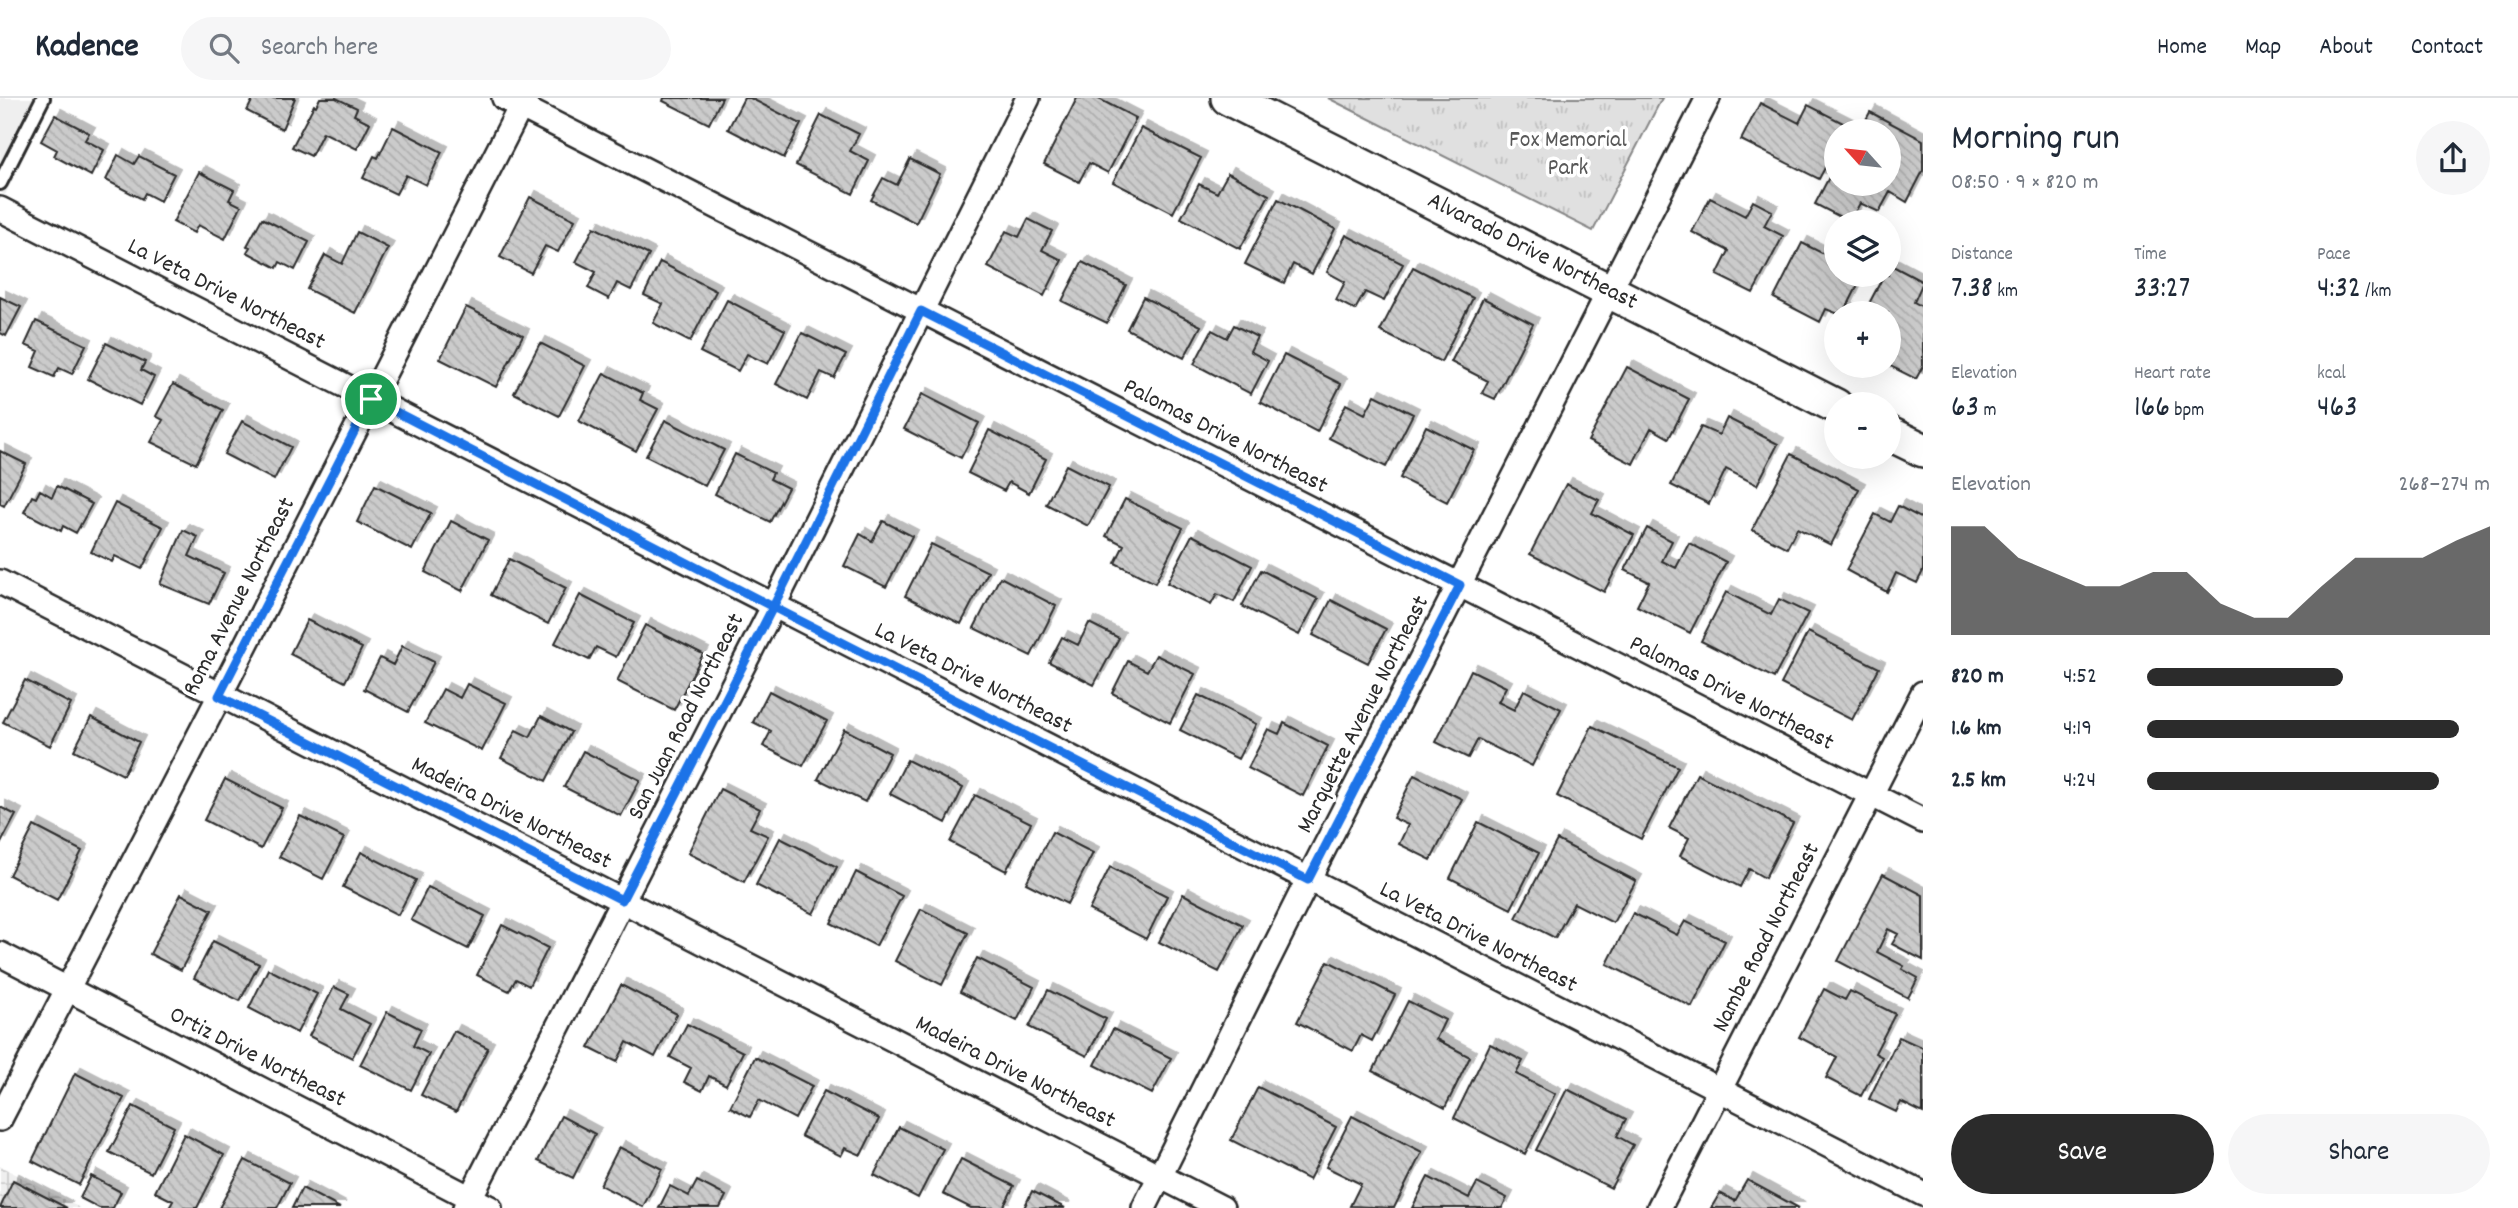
<!DOCTYPE html>
<meta charset="utf-8">
<style>
body{margin:0;font-family:Dekko,sans-serif;background:#f6f6f7;color:#1f2937;height:100vh;display:flex;flex-direction:column;font-size:26px;white-space:nowrap}
*{box-sizing:border-box;margin:0}
p{font-size:23px;color:#747a83}
.icon{flex:none;width:38px;height:38px;fill:none;stroke:currentColor;stroke-width:2;stroke-linecap:round;stroke-linejoin:round}
.map{position:relative;flex:1;overflow:hidden}
.details{display:flex;flex-direction:column;background:#fff;width:595px}
.details>*{flex:none}
.needle{width:46px;rotate:297deg}
.buttons{position:absolute;left:1824px;top:21px;display:grid;gap:14px}
.buttons a{display:grid;place-items:center;width:77px;height:77px;border-radius:50%;background:#fff;box-shadow:0 7px 28px #0002;font-size:35px}
.pin{position:absolute;display:grid;place-items:center;width:60px;height:60px;color:#fff;margin:-30px;border:4px solid #fff;border-radius:50%;box-shadow:0 2px 7px #0007}
.round{display:grid;place-items:center;flex:none;width:74px;height:74px;border-radius:37px;background:#f6f6f7}
.overview{display:flex;align-items:center;justify-content:space-between;height:119px;padding:0 28px}
h1{font-size:38px;font-weight:600;line-height:52px}
.stats{display:grid;grid-template-columns:repeat(3,1fr);gap:10px;height:119px;padding:7px 28px}
.stats div{display:grid;align-content:center}
.stats b{font-size:30px;font-weight:600}
.stats small{font-size:19px;font-weight:400}
.stats p{font-size:19px}
.chart{height:196px;padding:14px 28px}
.chart p{display:flex;justify-content:space-between}
.chart svg{width:100%;height:126px;margin-top:7px;fill:#2b2b2b;opacity:.7}
.cta{display:flex;gap:14px;margin-top:auto;padding:14px 28px}
.cta a{flex:1;height:80px;border-radius:42px;background:#2b2b2b;color:#fff;font-size:28px;font-weight:600;line-height:80px;text-align:center}
.cta a+a{background:#f6f6f7;color:#1f2937}
ul{padding:0 28px;list-style:none;font-size:23px}
li{display:grid;grid-template-columns:112px 84px 1fr;align-items:center;height:52px}
li i{height:18px;border-radius:9px;background:#2b2b2b}
header{display:flex;align-items:center;gap:42px;box-sizing:border-box;height:98px;padding:0 35px;background:#fff;border-bottom:2px solid #e0e1e3}
header strong{font-size:33px}
nav{display:flex;gap:38px;margin-inline-start:auto;font-size:24px}
.search{width:490px;height:63px;background:#f6f6f7;display:flex;align-items:center;gap:18px;box-sizing:border-box;padding:0 24px;border-radius:38px;color:#747a83;font-size:26px}
main{display:flex;flex:1;min-height:0}
.map>svg:first-child{display:block}
</style>
<header>
<strong>Kadence</strong>
<div class="search"><svg class="icon" aria-label="search" viewBox="0 0 24 24"><circle cx="10" cy="10" r="6"/><path d="M15 15l6 6"/></svg>Search here</div>
<nav><a>Home</a><a>Map</a><a>About</a><a>Contact</a></nav>
</header>
<main>
<div class="map">
<svg width="1923" height="1110" viewBox="0 0 1923 1110">
<defs>
<pattern id="industrial-grid" width="8" height="8" patternUnits="userSpaceOnUse" patternTransform="scale(1.75)"><rect width="8" height="8" fill="#efefef"/><path d="M0 4h8M4 0v8" fill="none" stroke="#cdcdcd"/></pattern>
<pattern id="park-tufts" width="24" height="20" patternUnits="userSpaceOnUse" patternTransform="scale(1.75)"><rect width="24" height="20" fill="#e0e0e0"/><path d="M3 7l-1-3M5 7V3M7 7l1-3M15 17l-1-3M17 17v-4M19 17l1-3" fill="none" stroke="#c0c0c0"/></pattern>
<pattern id="building-back-hatch" width="6" height="6" patternUnits="userSpaceOnUse" patternTransform="scale(1.75)"><rect width="6" height="6" fill="#cbcbcb"/><path d="M-1 5l2 2M0 0l6 6M5-1l2 2" fill="none" stroke="#aeaeae"/></pattern>
<filter id="shadow"><feDropShadow dx="6" dy="-6" stdDeviation="0" flood-color="#0004"/></filter>
</defs>
<rect width="100%" height="100%" fill="#fff"/>
<filter id="ink" filterUnits="userSpaceOnUse"><feTurbulence type="fractalNoise" baseFrequency=".0143" numOctaves="2"/><feDisplacementMap in="SourceGraphic" scale="14" xChannelSelector="R" yChannelSelector="G"/><feConvolveMatrix kernelMatrix="1 2 1 2 8 2 1 2 1" color-interpolation-filters="sRGB"/></filter>
<g filter="url(#ink)">
<path fill="#efefef" d="M 0,0 L 53,0 L 5,97 L 0,94 Z"/>
<path fill="url(#industrial-grid)" d="M 0,1068 L 80,1110 L 0,1110 Z"/>
<path fill="url(#park-tufts)" stroke="#868686" stroke-width="2" d="M 1328,0 L 1662,0 L 1593,133 Z"/>
<path fill="url(#building-back-hatch)" stroke="#2b2b2b" stroke-width="2" filter="url(#shadow)" d="M 251,0 L 295,0 L 282,31 L 247,13 L 253,1 Z
M 320,0 L 336,0 L 357,10 L 354,17 L 370,25 L 357,51 L 323,34 L 311,58 L 292,49 L 314,7 L 316,8 Z
M 664,0 L 722,0 L 709,26 L 663,3 Z
M 744,0 L 750,0 L 801,26 L 784,60 L 728,31 Z
M 1077,0 L 1097,0 L 1136,20 L 1108,75 L 1089,65 L 1079,84 L 1044,66 Z
M 1760,5 L 1799,25 L 1808,7 L 1847,27 L 1844,33 L 1836,33 L 1836,49 L 1819,81 L 1741,42 Z
M 1870,14 L 1923,42 L 1923,73 L 1907,104 L 1890,94 L 1879,114 L 1860,105 L 1850,124 L 1815,106 L 1836,66 L 1836,86 L 1888,86 L 1888,33 L 1860,33 Z
M 55,17 L 89,35 L 85,42 L 104,52 L 91,78 L 54,58 L 57,52 L 41,43 Z
M 821,17 L 859,36 L 850,53 L 869,63 L 853,96 L 796,67 Z
M 393,29 L 442,54 L 426,87 L 406,77 L 396,96 L 363,80 L 374,58 L 378,60 Z
M 1141,30 L 1201,60 L 1173,115 L 1113,84 Z
M 118,57 L 134,66 L 139,58 L 174,76 L 160,103 L 145,95 L 142,101 L 106,82 Z
M 910,61 L 940,76 L 916,125 L 871,102 L 883,80 L 897,87 Z
M 199,74 L 234,92 L 229,102 L 241,108 L 225,141 L 198,127 L 194,135 L 173,124 Z
M 1228,75 L 1269,97 L 1240,151 L 1181,120 L 1199,86 L 1217,95 Z
M 530,99 L 575,122 L 558,154 L 545,148 L 531,175 L 500,159 Z
M 1710,100 L 1745,118 L 1753,103 L 1772,113 L 1764,128 L 1783,138 L 1753,195 L 1717,177 L 1729,153 L 1692,134 Z
M 1278,101 L 1335,131 L 1312,176 L 1293,166 L 1284,185 L 1245,166 Z
M 262,120 L 309,144 L 295,172 L 280,164 L 277,170 L 247,154 L 250,149 L 247,148 Z
M 1028,121 L 1052,133 L 1042,152 L 1062,162 L 1044,198 L 988,169 L 1006,133 L 1019,139 Z
M 594,129 L 649,157 L 631,192 L 617,185 L 609,201 L 588,190 L 596,174 L 576,164 Z
M 357,134 L 388,150 L 355,215 L 307,191 L 325,157 L 342,166 Z
M 1346,137 L 1403,166 L 1384,203 L 1365,194 L 1355,212 L 1336,202 L 1345,184 L 1327,174 Z
M 1802,145 L 1836,162 L 1836,177 L 1863,177 L 1844,215 L 1836,215 L 1826,211 L 1820,224 L 1774,200 Z
M 660,164 L 716,193 L 690,244 L 653,225 L 663,206 L 644,197 Z
M 1082,164 L 1126,187 L 1107,225 L 1062,203 Z
M 1889,166 L 1923,184 L 1914,204 L 1923,209 L 1923,268 L 1916,281 L 1888,267 L 1888,215 L 1864,215 L 1884,177 L 1888,177 Z
M 1413,169 L 1473,200 L 1441,264 L 1380,233 Z
M 0,199 L 21,209 L 6,238 L 0,235 Z
M 1143,199 L 1201,228 L 1184,260 L 1127,231 Z
M 1483,200 L 1533,226 L 1495,301 L 1482,295 L 1488,283 L 1451,264 Z
M 727,202 L 785,232 L 768,266 L 747,256 L 738,273 L 700,254 Z
M 466,209 L 523,237 L 496,289 L 440,261 Z
M 36,223 L 86,247 L 72,276 L 59,270 L 54,279 L 32,269 L 39,253 L 25,247 Z
M 1234,227 L 1257,239 L 1250,253 L 1268,263 L 1251,296 L 1194,266 L 1212,232 L 1227,240 Z
M 802,235 L 846,257 L 834,280 L 821,274 L 807,302 L 776,286 Z
M 106,245 L 145,264 L 141,272 L 154,279 L 140,307 L 88,281 Z
M 540,245 L 585,268 L 559,318 L 514,295 Z
M 1284,257 L 1341,286 L 1317,334 L 1260,304 Z
M 1627,269 L 1689,301 L 1669,340 L 1651,330 L 1633,366 L 1588,343 Z
M 604,275 L 643,295 L 640,302 L 658,311 L 636,353 L 579,323 Z
M 173,286 L 223,312 L 196,366 L 151,344 L 163,322 L 156,318 Z
M 922,296 L 979,325 L 961,360 L 904,331 Z
M 1375,297 L 1413,316 L 1386,369 L 1329,340 L 1346,306 L 1365,316 Z
M 1727,320 L 1778,346 L 1757,387 L 1726,371 L 1709,406 L 1671,387 L 1701,329 L 1719,337 Z
M 665,322 L 724,352 L 705,388 L 646,358 Z
M 242,323 L 291,349 L 274,382 L 224,356 Z
M 1426,328 L 1474,352 L 1447,404 L 1400,380 Z
M 989,332 L 1046,361 L 1029,395 L 1009,384 L 1004,393 L 968,375 Z
M 0,353 L 26,366 L 4,408 L 0,406 Z
M 735,356 L 773,375 L 770,381 L 788,390 L 770,424 L 715,396 Z
M 1791,356 L 1859,391 L 1831,447 L 1797,430 L 1787,450 L 1752,432 Z
M 1066,367 L 1109,389 L 1088,428 L 1046,406 Z
M 1566,386 L 1599,402 L 1592,415 L 1634,437 L 1604,494 L 1530,456 Z
M 375,387 L 431,415 L 412,452 L 357,424 Z
M 57,388 L 92,406 L 76,435 L 63,428 L 61,433 L 24,414 L 32,398 L 36,400 L 40,392 L 52,399 Z
M 1125,401 L 1183,430 L 1155,485 L 1115,465 L 1124,447 L 1106,438 Z
M 115,405 L 163,429 L 142,471 L 115,458 L 112,464 L 91,454 Z
M 1898,408 L 1923,421 L 1923,473 L 1917,485 L 1896,475 L 1887,494 L 1846,472 L 1875,416 L 1890,424 Z
M 451,423 L 488,442 L 462,493 L 425,474 Z
M 883,423 L 912,438 L 886,489 L 844,468 L 860,436 L 872,443 Z
M 1647,430 L 1672,443 L 1662,463 L 1676,470 L 1689,445 L 1726,464 L 1690,535 L 1637,508 L 1649,484 L 1625,472 Z
M 183,432 L 198,439 L 189,458 L 224,475 L 209,506 L 160,486 Z
M 1192,437 L 1252,468 L 1234,504 L 1217,496 L 1211,507 L 1167,485 Z
M 931,446 L 988,474 L 961,526 L 905,498 Z
M 509,461 L 566,490 L 548,526 L 491,497 Z
M 1261,472 L 1318,501 L 1299,537 L 1242,508 Z
M 1000,479 L 1056,508 L 1031,558 L 974,530 Z
M 1726,494 L 1771,517 L 1779,501 L 1808,515 L 1774,580 L 1701,543 Z
M 580,497 L 634,525 L 616,559 L 596,549 L 589,562 L 555,545 Z
M 1331,502 L 1386,531 L 1368,565 L 1313,537 Z
M 307,522 L 362,550 L 345,584 L 290,556 Z
M 1089,525 L 1119,540 L 1094,587 L 1049,564 L 1062,539 L 1078,547 Z
M 645,527 L 703,556 L 674,612 L 617,583 Z
M 1808,534 L 1879,570 L 1852,622 L 1781,586 Z
M 402,548 L 434,564 L 408,614 L 364,591 L 380,560 L 393,567 Z
M 1156,557 L 1195,576 L 1170,625 L 1112,595 L 1128,563 L 1147,573 Z
M 1471,572 L 1506,589 L 1498,604 L 1514,612 L 1524,592 L 1561,611 L 1532,668 L 1478,641 L 1468,660 L 1436,644 Z
M 25,582 L 71,606 L 50,648 L 3,624 Z
M 467,586 L 506,605 L 482,653 L 425,625 L 443,591 L 460,600 Z
M 769,593 L 827,623 L 803,668 L 763,648 L 771,633 L 753,624 Z
M 1198,597 L 1256,626 L 1238,661 L 1180,632 Z
M 541,618 L 571,634 L 546,683 L 501,660 L 516,632 L 530,639 Z
M 91,619 L 139,644 L 123,677 L 74,652 Z
M 1284,625 L 1328,648 L 1303,698 L 1248,670 L 1268,631 L 1279,636 Z
M 1592,628 L 1678,669 L 1641,741 L 1557,698 Z
M 844,631 L 890,655 L 865,704 L 818,681 Z
M 583,653 L 640,682 L 621,718 L 564,689 Z
M 907,662 L 963,690 L 946,725 L 890,696 Z
M 1697,676 L 1793,725 L 1765,780 L 1749,771 L 1740,789 L 1680,758 L 1689,740 L 1669,730 Z
M 1414,677 L 1462,701 L 1431,762 L 1399,746 L 1408,727 L 1393,720 Z
M 225,681 L 282,710 L 261,751 L 204,722 Z
M 720,691 L 760,711 L 750,730 L 768,738 L 744,784 L 688,755 Z
M 975,697 L 1031,725 L 1006,773 L 950,744 Z
M 0,709 L 16,717 L 0,747 Z
M 300,718 L 344,740 L 323,781 L 279,759 Z
M 1478,724 L 1539,755 L 1511,811 L 1450,780 Z
M 34,728 L 82,753 L 57,802 L 9,777 Z
M 1052,734 L 1093,755 L 1067,806 L 1026,785 Z
M 780,740 L 837,769 L 813,816 L 756,787 Z
M 1557,742 L 1636,783 L 1613,825 L 1574,805 L 1555,840 L 1516,820 Z
M 361,754 L 416,782 L 398,817 L 343,789 Z
M 1110,769 L 1167,798 L 1146,841 L 1089,812 Z
M 856,774 L 902,798 L 876,848 L 831,825 Z
M 1883,776 L 1923,797 L 1923,862 L 1892,846 L 1898,836 L 1888,831 L 1877,854 L 1904,868 L 1902,871 L 1918,880 L 1908,900 L 1838,863 Z
M 428,789 L 485,818 L 468,851 L 411,822 Z
M 181,796 L 212,812 L 181,872 L 150,856 Z
M 1183,796 L 1243,827 L 1219,874 L 1159,844 Z
M 921,811 L 968,835 L 942,887 L 895,863 Z
M 1633,815 L 1677,837 L 1685,823 L 1725,843 L 1692,909 L 1607,866 Z
M 502,827 L 548,850 L 529,888 L 516,881 L 509,893 L 477,877 Z
M 213,843 L 259,866 L 240,903 L 194,880 Z
M 977,860 L 1034,889 L 1017,923 L 960,894 Z
M 1328,863 L 1395,897 L 1372,943 L 1361,937 L 1353,953 L 1297,924 Z
M 268,871 L 317,896 L 297,935 L 249,910 Z
M 621,887 L 677,916 L 655,959 L 627,944 L 617,964 L 589,950 Z
M 334,889 L 349,896 L 341,911 L 370,926 L 352,960 L 309,938 Z
M 1824,891 L 1845,902 L 1850,893 L 1895,916 L 1875,955 L 1882,959 L 1861,998 L 1826,980 L 1837,959 L 1799,939 Z
M 1048,892 L 1106,921 L 1087,958 L 1029,929 Z
M 1408,903 L 1445,922 L 1436,941 L 1470,959 L 1445,1010 L 1373,973 Z
M 387,914 L 421,931 L 413,948 L 429,956 L 411,992 L 360,967 Z
M 687,926 L 743,954 L 726,987 L 709,978 L 702,993 L 684,984 L 691,970 L 670,959 Z
M 1113,931 L 1171,960 L 1152,996 L 1095,967 Z
M 454,933 L 488,950 L 456,1014 L 421,997 Z
M 1899,939 L 1923,950 L 1923,1015 L 1901,1004 L 1896,1014 L 1869,1001 Z
M 1490,946 L 1523,963 L 1516,976 L 1555,996 L 1525,1056 L 1454,1020 Z
M 755,959 L 812,988 L 795,1021 L 759,1002 L 750,1019 L 730,1009 Z
M 75,975 L 124,1000 L 79,1087 L 32,1063 Z
M 1258,989 L 1336,1029 L 1309,1082 L 1231,1042 Z
M 1567,991 L 1626,1021 L 1617,1038 L 1633,1047 L 1611,1090 L 1536,1052 Z
M 824,993 L 879,1021 L 861,1057 L 845,1050 L 841,1058 L 801,1038 Z
M 133,1008 L 174,1029 L 151,1075 L 109,1054 Z
M 561,1018 L 595,1036 L 573,1080 L 538,1063 Z
M 1352,1018 L 1422,1054 L 1394,1110 L 1350,1108 L 1361,1086 L 1326,1069 Z
M 899,1029 L 943,1051 L 918,1100 L 874,1077 Z
M 184,1036 L 224,1057 L 197,1110 L 169,1110 L 173,1103 L 155,1094 Z
M 619,1049 L 662,1071 L 643,1109 L 600,1087 Z
M 961,1061 L 1014,1088 L 1003,1110 L 971,1110 L 943,1096 Z
M 245,1062 L 290,1085 L 277,1110 L 219,1110 Z
M 91,1078 L 121,1094 L 113,1110 L 99,1110 L 80,1100 Z
M 1428,1079 L 1469,1100 L 1477,1085 L 1507,1100 L 1502,1110 L 1412,1110 Z
M 13,1082 L 67,1110 L 0,1110 Z
M 1747,1082 L 1799,1110 L 1711,1110 L 1720,1095 L 1735,1103 Z
M 697,1083 L 726,1098 L 720,1110 L 659,1110 L 670,1088 L 689,1098 Z
M 302,1090 L 340,1110 L 292,1110 Z
M 1032,1093 L 1065,1110 L 1024,1110 Z"/>
<g fill="none" stroke-linecap="round" stroke-linejoin="round">
<g stroke="#2b2b2b" stroke-width="18">
<path id="lane" d="M 0,85 L 43,0"/>
</g>
<g stroke="#2b2b2b" stroke-width="28">
<path id="street" d="M 504,0 L 1923,723
M 0,111 L 1923,1096
M 0,484 L 1222,1110
M 0,856 L 490,1110
M 0,1021 L 219,599 L 525,0
M 465,1110 L 773,509 L 1028,0
M 1144,1110 L 1308,782 L 1708,0
M 1659,1110 L 1923,595"/>
</g>
<g stroke="#2b2b2b" stroke-width="38">
<g id="secondary">
<path id="s1" d="M 1228,0 L 1836,308"/>
<path d="M 1888,335 L 1923,352"/>
</g>
</g>
<use href="#lane" stroke="#fff" stroke-width="12"/>
<use href="#street" stroke="#fff" stroke-width="23"/>
<use href="#secondary" stroke="#fff" stroke-width="33"/>
</g>
</g>
<g fill="none" stroke-linecap="round" stroke-linejoin="round" filter="url(#ink)">
<g stroke="#fff" stroke-width="14">
<path id="route" d="M 371,301 L 219,598 L 622,802 L 773,509 L 1308,782 L 1460,487 L 921,213 L 773,509 L 371,301"/>
</g>
<use href="#route" stroke="#1a73e8" stroke-width="9"/>
</g>
<g text-anchor="middle" dominant-baseline="central" stroke-width="7" stroke-linejoin="round" paint-order="stroke">
<g font-size="24" fill="#585858" stroke="#fff">
<text x="1568" y="43">Fox Memorial<tspan x="1568" dy="28">Park</tspan></text>
</g>
<g font-size="24" fill="#2b2b2b" stroke="#fff">
<text stroke="none"><textPath href="#s1" startOffset="341">Alvarado Drive Northeast</textPath></text>
<text transform="translate(226 197) rotate(27)">La Veta Drive Northeast</text>
<text transform="translate(1225 339) rotate(27)">Palomas Drive Northeast</text>
<text transform="translate(240 499) rotate(-63)">Roma Avenue Northeast</text>
<text transform="translate(973 581) rotate(27)">La Veta Drive Northeast</text>
<text transform="translate(1731 596) rotate(27)">Palomas Drive Northeast</text>
<text transform="translate(1364 617) rotate(-63)">Marquette Avenue Northeast</text>
<text transform="translate(687 619) rotate(-63)">San Juan Road Northeast</text>
<text transform="translate(511 716) rotate(27)">Madeira Drive Northeast</text>
<text transform="translate(1478 840) rotate(27)">La Veta Drive Northeast</text>
<text transform="translate(1767 840) rotate(-63)">Nambe Road Northeast</text>
<text transform="translate(257 960) rotate(27)">Ortiz Drive Northeast</text>
<text transform="translate(1015 975) rotate(27)">Madeira Drive Northeast</text>
</g>
</g>
</svg>
<div class="buttons">
<a><svg class="needle" viewBox="-14 -14 28 28"><path d="M0-13l5 13h-10z" fill="#e53935"/><path d="M0 13l5-13h-10z" fill="#747a83"/></svg></a>
<a><svg class="icon" aria-label="layers" viewBox="0 0 24 24"><path d="M12 4l9 5-9 5-9-5zM3 14l9 5 9-5"/></svg></a>
<a>+</a>
<a>−</a>
</div>
<div class="pin" style="left:371px;top:301px;background:#1e9e55"><svg class="icon" aria-label="arrive" viewBox="0 0 24 24"><path d="M6 21V4h12l-3 4 3 4H6"/></svg></div>
</div>
<section class="details">
<div class="overview"><div><h1>Morning run</h1><p>08:50 · 9 × 820 m</p></div><a class="round"><svg class="icon" aria-label="share" viewBox="0 0 24 24"><path d="M12 15V3M7 8l5-5 5 5M5 13v7h14v-7"/></svg></a></div>
<div class="stats">
<div><p>Distance</p><b>7.38<small> km</small></b></div>
<div><p>Time</p><b>33:27</b></div>
<div><p>Pace</p><b>4:32<small> /km</small></b></div>
</div>
<div class="stats">
<div><p>Elevation</p><b>63<small> m</small></b></div>
<div><p>Heart rate</p><b>166<small> bpm</small></b></div>
<div><p>kcal</p><b>463</b></div>
</div>
<div class="chart"><p><span>Elevation</span>268–274 m</p>
<svg viewBox="0 0 160 44" preserveAspectRatio="none"><path d="M0 44V6L10 6L20 17L30 22L40 27L50 27L60 22L70 22L80 33L90 38L100 38L110 27L120 17L130 17L140 17L150 11L160 6V44z"/></svg>
</div>
<ul>
<li><b>820 m</b>4:52<i style="width:57%"></i></li>
<li><b>1.6 km</b>4:19<i style="width:91%"></i></li>
<li><b>2.5 km</b>4:24<i style="width:85%"></i></li>
</ul>
<div class="cta"><a>Save</a><a>Share</a></div>
</section>
</main>
